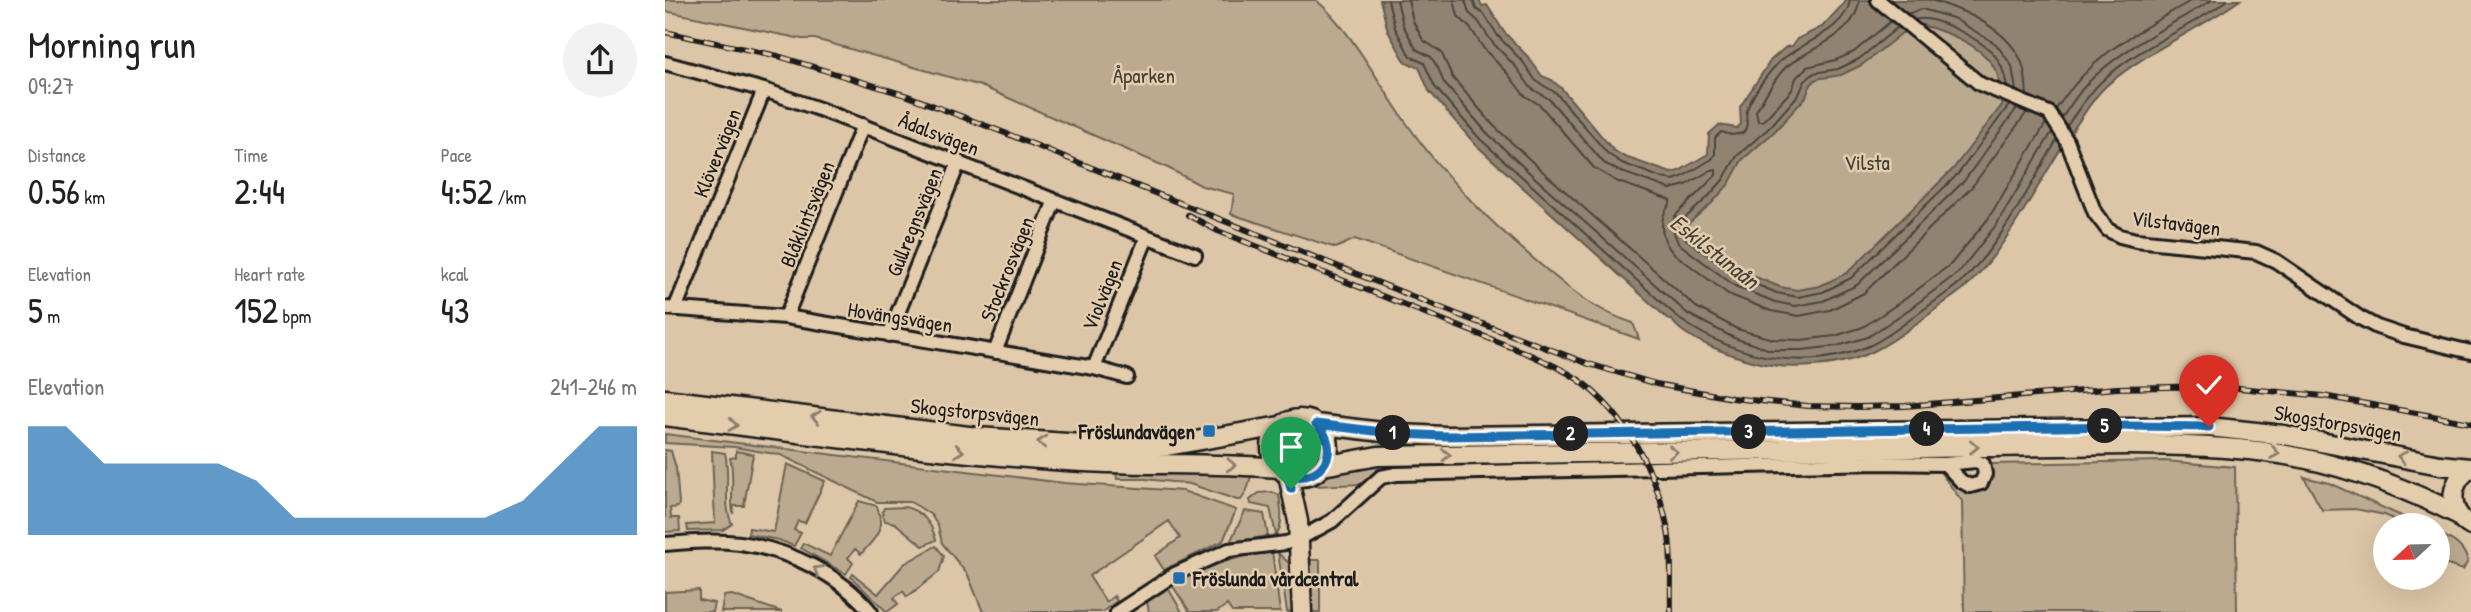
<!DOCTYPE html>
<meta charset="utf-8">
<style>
body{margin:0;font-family:"Patrick Hand",sans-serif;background:#f2f2f2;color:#202124;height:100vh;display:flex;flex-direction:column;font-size:26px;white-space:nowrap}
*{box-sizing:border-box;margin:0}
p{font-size:23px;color:#757577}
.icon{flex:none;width:38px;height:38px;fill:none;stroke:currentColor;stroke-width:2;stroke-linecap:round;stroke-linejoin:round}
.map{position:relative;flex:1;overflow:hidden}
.details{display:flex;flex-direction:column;background:#fff;width:665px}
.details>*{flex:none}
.needle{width:46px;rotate:248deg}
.tools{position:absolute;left:1708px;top:513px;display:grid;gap:14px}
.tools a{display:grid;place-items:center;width:77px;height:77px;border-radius:50%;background:#fff;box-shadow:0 7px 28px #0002;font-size:35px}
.pin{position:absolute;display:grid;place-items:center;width:60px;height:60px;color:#fff;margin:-72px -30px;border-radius:50% 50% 50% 0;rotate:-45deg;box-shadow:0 0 7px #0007}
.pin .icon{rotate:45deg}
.km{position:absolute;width:35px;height:35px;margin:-18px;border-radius:50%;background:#222;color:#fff;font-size:19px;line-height:35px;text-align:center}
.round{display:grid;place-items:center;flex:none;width:74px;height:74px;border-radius:37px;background:#f2f2f2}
.head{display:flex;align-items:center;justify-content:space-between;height:119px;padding:0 28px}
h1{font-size:38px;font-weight:600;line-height:52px}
.metrics{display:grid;grid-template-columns:repeat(3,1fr);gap:10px;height:119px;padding:7px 28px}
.metrics div{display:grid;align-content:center}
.metrics b{font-size:35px;font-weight:600}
.metrics small{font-size:19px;font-weight:400}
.metrics p{font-size:19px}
.chart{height:196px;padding:14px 28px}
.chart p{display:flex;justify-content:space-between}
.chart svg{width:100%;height:126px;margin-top:7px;fill:#1f6fb2;opacity:.7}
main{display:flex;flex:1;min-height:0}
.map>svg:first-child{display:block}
</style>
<main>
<section class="details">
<div class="head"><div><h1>Morning run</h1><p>09:27</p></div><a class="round"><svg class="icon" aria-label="share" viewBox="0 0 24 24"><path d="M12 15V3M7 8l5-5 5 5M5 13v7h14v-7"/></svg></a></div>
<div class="metrics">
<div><p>Distance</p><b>0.56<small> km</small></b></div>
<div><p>Time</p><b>2:44</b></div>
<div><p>Pace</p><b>4:52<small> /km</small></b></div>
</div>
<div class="metrics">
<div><p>Elevation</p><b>5<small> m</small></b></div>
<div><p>Heart rate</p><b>152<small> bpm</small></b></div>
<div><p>kcal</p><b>43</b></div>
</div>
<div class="chart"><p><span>Elevation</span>241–246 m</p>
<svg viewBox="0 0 160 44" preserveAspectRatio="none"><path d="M0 44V6L10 6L20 19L30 19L40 19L50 19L60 25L70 38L80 38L90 38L100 38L110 38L120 38L130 32L140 19L150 6L160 6V44z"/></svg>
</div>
</section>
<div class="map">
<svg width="1806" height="612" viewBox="0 0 1806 612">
<rect width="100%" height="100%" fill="#dcc6a7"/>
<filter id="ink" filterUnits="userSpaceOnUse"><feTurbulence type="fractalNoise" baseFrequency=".0143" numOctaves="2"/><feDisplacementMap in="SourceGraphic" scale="14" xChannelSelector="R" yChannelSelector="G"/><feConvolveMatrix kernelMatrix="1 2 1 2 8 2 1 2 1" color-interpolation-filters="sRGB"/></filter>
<g filter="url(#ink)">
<path fill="#bcaa90" stroke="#6c6356" stroke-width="2" d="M 0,0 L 651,0 C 685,28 716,87 742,124 C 780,178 821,218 870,260 C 902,287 928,310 968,323 L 974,339 L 690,239 L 671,248 L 566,214 L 569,194 L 537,186 L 501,167 L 316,86 L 150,39 L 137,39 L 0,11 Z
M 1478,0 L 1189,302 L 1036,297 L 1013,197 L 1122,87 L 1241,7 Z
M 0,434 L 399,483 L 518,491 L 571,510 L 558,541 L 499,570 L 490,556 L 515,538 L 504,521 L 424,576 L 441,602 L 449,596 L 452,601 L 437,612 L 318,612 L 303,575 L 277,543 L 273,526 L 266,515 L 254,507 L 245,502 L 212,502 L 116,455 L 69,447 L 0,443 Z
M 0,450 L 6,451 L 11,468 L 14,503 L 13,507 L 5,508 L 6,518 L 14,518 L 15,531 L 0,532 Z
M 47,451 L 60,453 C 66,478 57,502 67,524 L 58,530 L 23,531 L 22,525 L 50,523 Z
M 71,451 L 88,454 L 79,506 L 69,506 L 68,514 C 65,495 70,476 65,458 L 71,457 Z
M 1500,461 L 1570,467 L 1572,612 L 1299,612 L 1297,501 L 1275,472 C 1295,486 1308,504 1328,478 L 1326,464 Z
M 693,462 L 801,463 L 744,465 L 713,469 L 697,484 L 651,486 L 660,475 Z
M 122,464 L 160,481 L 140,523 L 133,521 L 129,530 L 136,533 L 129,546 L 114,540 L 83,534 L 84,528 L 109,532 Z
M 451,468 L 586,470 C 586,481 583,491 576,500 L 572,500 L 525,484 L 480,479 L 452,479 Z
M 1639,477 L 1664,483 L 1756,525 L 1739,525 L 1720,515 L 1690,509 L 1657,510 Z
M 607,492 L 614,495 C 616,508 619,525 611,535 L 605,508 L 586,504 L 585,500 L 594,493 Z
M 194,501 L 212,506 C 220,531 212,536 196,554 L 190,549 L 183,558 L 188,563 L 181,574 L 136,548 L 138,543 L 165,556 Z
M 240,507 C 257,511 267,524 271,540 L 258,546 L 230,523 L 220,521 L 217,512 L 219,508 Z
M 580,511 L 599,514 L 603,536 L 567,542 L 566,540 Z
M 1773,533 C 1787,540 1798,545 1803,561 L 1798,570 L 1773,562 Z
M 271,546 L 279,556 L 274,572 L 242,597 L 238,591 L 229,598 L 233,604 L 222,612 L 186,577 L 188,574 L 213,594 L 239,564 Z
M 607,551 L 615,612 L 567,612 L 562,605 L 552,612 L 525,612 L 507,585 C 543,565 567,558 607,551 Z
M 613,553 L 624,563 L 629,612 L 622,612 Z
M 644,560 L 655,560 L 655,612 L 647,612 Z
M 503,588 L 517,612 L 484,612 L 482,602 Z
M 34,590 L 34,600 L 49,603 L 47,612 L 0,612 L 0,592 Z
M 67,595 L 117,612 L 56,612 L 59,596 Z"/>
<path fill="#908371" stroke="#625a4f" stroke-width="2" fill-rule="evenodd" d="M 715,0 L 814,0 L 817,6 L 822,5 L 839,32 L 863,57 L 877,76 L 887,80 L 897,89 L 948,150 L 960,157 L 1006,173 L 1014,171 L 1043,154 L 1044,134 L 1054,125 L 1072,128 L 1076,124 L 1075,107 L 1106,60 L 1121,47 L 1127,46 L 1132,39 L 1157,27 L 1182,0 L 1575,0 C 1532,31 1481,51 1441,86 C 1429,97 1421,111 1412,124 C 1388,159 1368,197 1345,232 C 1334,249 1320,268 1306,282 C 1297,291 1286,298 1276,305 C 1256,321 1234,338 1211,350 C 1179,367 1125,371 1091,362 C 1070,357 1018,339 1007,320 L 1004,320 L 810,144 L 764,91 L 754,67 L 741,63 L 723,31 ZM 1257,25 C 1282,32 1319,45 1331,71 C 1336,80 1335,94 1337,105 L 1288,169 L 1182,273 L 1155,286 L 1132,290 L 1115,287 L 1076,271 L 1026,234 L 1023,224 L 1047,203 L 1064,184 L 1077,160 L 1109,132 L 1141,97 L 1145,86 L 1151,79 L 1176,75 L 1197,65 L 1237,33 Z"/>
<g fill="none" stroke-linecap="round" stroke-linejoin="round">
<path stroke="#4a453e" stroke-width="2" d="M 723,0 L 730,28 L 745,56 L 759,63 L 770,87 L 815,139 L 1016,320 C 1071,358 1141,373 1204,346 C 1224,337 1244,320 1262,307 C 1274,298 1289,289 1300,278 C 1336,243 1366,184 1392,140
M 732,0 L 738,25 L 751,49 L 766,57 L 773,68 L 779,83 L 822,133 L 868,176 L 1023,314 L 1069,338 L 1106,350 L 1137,350 L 1172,346 L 1203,337 L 1246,308 L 1294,272 L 1331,225 L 1387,132
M 743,0 L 748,21 L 758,40 L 776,52 L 788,78 L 829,126 L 875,169 L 1031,307 L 1072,329 L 1108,339 L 1136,340 L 1170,336 L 1198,327 L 1240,299 L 1286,264 L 1323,219 L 1381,123
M 789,0 L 793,16 L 806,29 L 819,49 L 843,74 L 859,95 L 875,105 L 929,168 L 951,181 L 1005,200 L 1005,204 C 993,219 995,237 1007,252 L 1063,294 L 1106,311 L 1134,316 L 1165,310 L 1199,293 L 1306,188 L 1362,112
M 800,0 L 804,13 L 813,21 L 827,42 L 851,67 L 866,88 L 884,99 L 939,163 L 954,171 L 1005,189 L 1021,185 L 1046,170 L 1051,170 L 1051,175 L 1010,216 L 1007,227 L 1013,243 L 1070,286 L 1110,302 L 1130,306 L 1158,301 L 1192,285 L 1299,181 L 1352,108
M 808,0 L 811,9 L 819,14 L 833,36 L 858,62 L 871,81 L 891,93 L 943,154 L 957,163 L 997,178 L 1008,180 L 1017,177 L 1047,159 L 1050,154 L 1050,138 L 1056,132 L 1067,135 L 1078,133 C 1086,123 1078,117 1083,107 C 1089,92 1102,74 1114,62 C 1133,44 1182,30 1185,0
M 1194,0 C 1192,37 1141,48 1119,69 C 1108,81 1099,97 1091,111 L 1093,121 L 1098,121 L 1127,90 L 1131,78 L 1142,67 L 1171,60 L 1189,52 L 1226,21
M 1266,0 C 1299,10 1343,28 1357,63 C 1361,73 1361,85 1362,95
M 1242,14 L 1257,9 L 1288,18 L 1331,44 L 1347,66 L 1351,91
M 1250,20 C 1268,13 1312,39 1326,51 C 1336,61 1340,73 1342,87
M 1233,27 L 1194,59 L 1173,69 L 1149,73 L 1140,81 L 1134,94 L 1105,127 L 1072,156 L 1058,180 L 1042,198 L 1018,220 L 1016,226 L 1021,239 L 1073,277 L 1112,293 L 1133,297 L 1158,292 L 1186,278 L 1293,174 L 1344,105
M 1391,109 C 1430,51 1470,34 1527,0
M 1397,118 C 1407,103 1417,87 1431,75 C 1465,44 1508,24 1547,0
M 1402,126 C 1412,111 1422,96 1435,83 C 1472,47 1522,30 1563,0"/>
<g stroke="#1c1c1c" stroke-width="18">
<path id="minor" d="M 1213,0 L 1315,84 L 1384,113 L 1402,141 L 1430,213 L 1443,230 L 1455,236 L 1471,240 L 1591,252 L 1611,261 L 1695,318 L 1712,327 L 1739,336 L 1806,352
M 0,63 L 99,90 L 154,109 L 530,255
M 0,308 L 121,317 L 429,368 L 462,377
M 10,309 L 99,90
M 121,317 L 198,125
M 224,335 L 294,162
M 330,352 L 390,200
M 429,368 L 482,237
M 0,544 C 25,542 51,540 75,543 C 124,550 174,574 206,612
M 452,612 L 510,574 L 564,550 L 621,543 L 634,539 L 667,521 L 716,477 L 731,474 L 1213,463 L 1280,464 L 1311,461 L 1318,464 L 1320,474 L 1316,483 L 1305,486 L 1296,481 L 1280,464"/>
</g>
<g stroke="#1c1c1c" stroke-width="23">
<path id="secondary" d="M 0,399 L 312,437 L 462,447 L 502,446 L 615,426
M 0,416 C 133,433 267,452 401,461 C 472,466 543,462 613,468
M606 448a29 29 0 1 1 58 0a29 29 0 1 1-58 0Z
M 651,424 L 734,434 L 781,436 L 1544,427 L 1619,435 L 1775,465 L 1805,468
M 658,466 L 713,456 L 1462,445 C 1508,445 1555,446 1601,452 C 1668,460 1734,485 1794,515
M 1806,468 C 1783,482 1782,513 1806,526
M 623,475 L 633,521 L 637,612"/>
</g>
<use href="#minor" stroke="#e4cdad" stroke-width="12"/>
<use href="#secondary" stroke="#e4cdad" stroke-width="18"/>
<g stroke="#1c1c1c" stroke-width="6">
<path id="rail" d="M 0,32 L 113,56 L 243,96 L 340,133 L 799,317 L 924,364 L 991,384 L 1067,398 L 1143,406 L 1192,407 L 1240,406 L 1452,388 L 1553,386 L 1658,396 L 1806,423
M 523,215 L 553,231 L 861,353 C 879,361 897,368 914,380 C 961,415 993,474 1003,531 C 1008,556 1005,586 1006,612"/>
</g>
<use href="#rail" stroke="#e4cdad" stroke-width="3.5" stroke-dasharray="10" stroke-linecap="butt"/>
</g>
<defs><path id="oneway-chevron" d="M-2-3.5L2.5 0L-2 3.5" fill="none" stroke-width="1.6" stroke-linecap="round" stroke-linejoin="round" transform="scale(1.75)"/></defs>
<g stroke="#8a7d6c">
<use href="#oneway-chevron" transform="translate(151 417) rotate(-173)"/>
<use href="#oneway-chevron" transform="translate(68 425) rotate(7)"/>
<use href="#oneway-chevron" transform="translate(377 442) rotate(-177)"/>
<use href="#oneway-chevron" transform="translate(1309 447) rotate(-1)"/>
<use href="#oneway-chevron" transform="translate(294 451) rotate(6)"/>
<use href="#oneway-chevron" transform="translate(1008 452)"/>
<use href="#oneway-chevron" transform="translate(1610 453) rotate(10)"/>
<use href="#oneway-chevron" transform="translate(781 455) rotate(-1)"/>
<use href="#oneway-chevron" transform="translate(1737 457) rotate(-168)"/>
<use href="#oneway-chevron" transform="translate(566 465) rotate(3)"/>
<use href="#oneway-chevron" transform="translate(153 570) rotate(-150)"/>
</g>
</g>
<g fill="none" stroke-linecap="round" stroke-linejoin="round" filter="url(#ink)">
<g stroke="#fff" stroke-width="14">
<path id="route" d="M 626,489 L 623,475 C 658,484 678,448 651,424 L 734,434 L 780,436 L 1466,426 L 1544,427"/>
</g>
<use href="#route" stroke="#1f6fb2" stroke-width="9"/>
</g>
<g fill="#1f6fb2" stroke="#e4cdad" stroke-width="2.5">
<rect x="537" y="424" width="14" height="14" rx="3.5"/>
<rect x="507" y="571" width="14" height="14" rx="3.5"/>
</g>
<g text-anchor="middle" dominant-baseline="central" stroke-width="5" stroke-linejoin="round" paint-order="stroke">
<g font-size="21" fill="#444039" stroke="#e4cdad">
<text x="479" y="75">Åparken</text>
<text x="1202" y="162">Vilsta</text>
</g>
<g font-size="21" fill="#1c1c1c" stroke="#e4cdad">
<text transform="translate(274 134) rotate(21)">Ådalsvägen</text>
<text transform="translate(52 153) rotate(-68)">Klövervägen</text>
<text transform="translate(142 214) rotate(-68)">Blåklintsvägen</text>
<text transform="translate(249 222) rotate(-68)">Gullregnsvägen</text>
<text transform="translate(1511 223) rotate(7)">Vilstavägen</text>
<text transform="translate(342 269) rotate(-68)">Stockrosvägen</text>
<text transform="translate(437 295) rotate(-68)">Violvägen</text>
<text transform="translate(235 317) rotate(9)">Hovängsvägen</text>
<text transform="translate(310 412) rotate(6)">Skogstorpsvägen</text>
<text transform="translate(1673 423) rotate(10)">Skogstorpsvägen</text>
</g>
<g font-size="21" font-weight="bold" fill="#1c1c1c" stroke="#e4cdad" text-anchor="end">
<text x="530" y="431">Fröslundavägen</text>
<text x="528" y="578" text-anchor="start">Fröslunda vårdcentral</text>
</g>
<g font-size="23" font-style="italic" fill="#45403a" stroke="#e4cdad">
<text transform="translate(1050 251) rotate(38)">Eskilstunaån</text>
</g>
</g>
</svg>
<div class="tools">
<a><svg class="needle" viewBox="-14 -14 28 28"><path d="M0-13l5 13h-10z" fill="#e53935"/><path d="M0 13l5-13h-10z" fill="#757577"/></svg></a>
</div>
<div class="pin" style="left:626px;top:489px;background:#1e9e55"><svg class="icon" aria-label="arrive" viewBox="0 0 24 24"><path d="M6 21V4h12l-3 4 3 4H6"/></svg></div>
<div class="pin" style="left:1544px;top:427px;background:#d93025"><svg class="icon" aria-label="check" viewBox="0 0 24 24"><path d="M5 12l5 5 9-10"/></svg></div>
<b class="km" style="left:728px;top:433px">1</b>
<b class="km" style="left:906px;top:434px">2</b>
<b class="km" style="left:1084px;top:432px">3</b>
<b class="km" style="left:1262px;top:429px">4</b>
<b class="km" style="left:1440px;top:426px">5</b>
</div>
</main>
